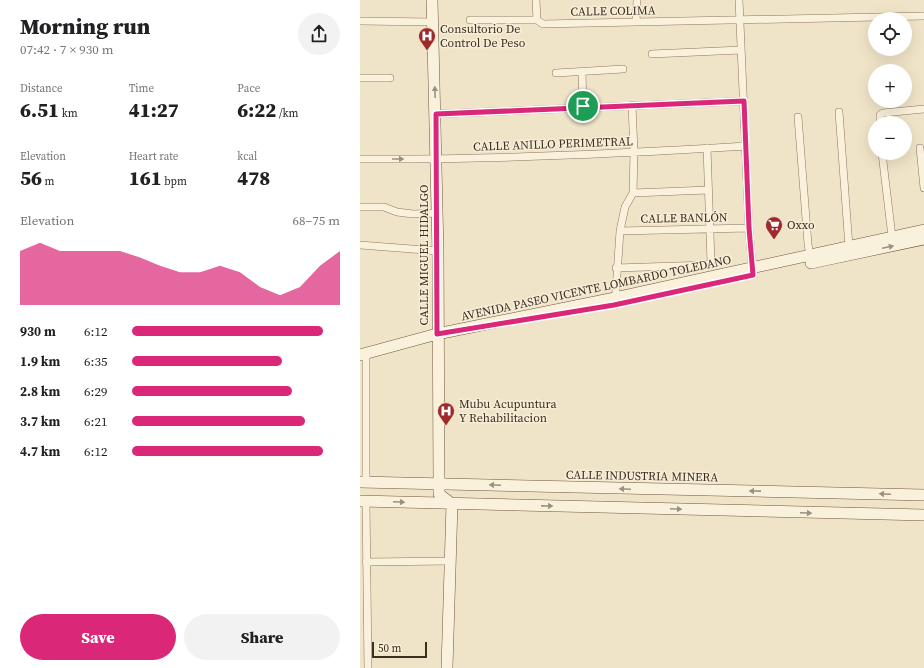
<!DOCTYPE html>
<meta charset="utf-8">
<style>
body{margin:0;font-family:"Source Serif 4",serif;background:#f2f2f2;color:#202124;height:100vh;display:flex;flex-direction:column;font-size:15px;white-space:nowrap}
*{box-sizing:border-box;margin:0}
p{font-size:13px;color:#757577}
.icon{flex:none;width:22px;height:22px;fill:none;stroke:currentColor;stroke-width:2;stroke-linecap:round;stroke-linejoin:round}
.map{position:relative;flex:1;overflow:hidden}
.sheet{display:flex;flex-direction:column;background:#fff;width:360px}
.sheet>*{flex:none}
.buttons{position:absolute;left:508px;top:12px;display:grid;gap:8px}
.buttons a{display:grid;place-items:center;width:44px;height:44px;border-radius:50%;background:#fff;box-shadow:0 4px 16px #0002;font-size:20px}
.scale{position:absolute;left:12px;bottom:10px;width:55px;box-sizing:border-box;padding-left:4px;border:2px solid #3d2e20;border-top:0;font-size:11px;line-height:14px;white-space:nowrap;color:#3d2e20;-webkit-text-stroke:3px #f7eed8;paint-order:stroke}
.pin{position:absolute;display:grid;place-items:center;width:34px;height:34px;color:#fff;margin:-17px;border:2px solid #fff;border-radius:50%;box-shadow:0 1px 4px #0007}
.round{display:grid;place-items:center;flex:none;width:42px;height:42px;border-radius:21px;background:#f2f2f2}
.overview{display:flex;align-items:center;justify-content:space-between;height:68px;padding:0 20px}
h1{font-size:22px;font-weight:800;line-height:30px}
.figures{display:grid;grid-template-columns:repeat(3,1fr);gap:6px;height:68px;padding:4px 20px}
.figures div{display:grid;align-content:center}
.figures b{font-size:20px;font-weight:800}
.figures small{font-size:11px;font-weight:400}
.figures p{font-size:11px}
.chart{height:112px;padding:8px 20px}
.chart p{display:flex;justify-content:space-between}
.chart svg{width:100%;height:72px;margin-top:4px;fill:#db2777;opacity:.7}
.primary-button{display:flex;gap:8px;margin-top:auto;padding:8px 20px}
.primary-button a{flex:1;height:46px;border-radius:24px;background:#db2777;color:#fff;font-size:16px;font-weight:800;line-height:46px;text-align:center}
.primary-button a+a{background:#f2f2f2;color:#202124}
ul{padding:0 20px;list-style:none;font-size:13px}
li{display:grid;grid-template-columns:64px 48px 1fr;align-items:center;height:30px}
li i{height:10px;border-radius:5px;background:#db2777}
main{display:flex;flex:1;min-height:0}
.map>svg:first-child{display:block}
</style>
<main>
<section class="sheet">
<div class="overview"><div><h1>Morning run</h1><p>07:42 · 7 × 930 m</p></div><a class="round"><svg class="icon" aria-label="share" viewBox="0 0 24 24"><path d="M12 15V3M7 8l5-5 5 5M5 13v7h14v-7"/></svg></a></div>
<div class="figures">
<div><p>Distance</p><b>6.51<small> km</small></b></div>
<div><p>Time</p><b>41:27</b></div>
<div><p>Pace</p><b>6:22<small> /km</small></b></div>
</div>
<div class="figures">
<div><p>Elevation</p><b>56<small> m</small></b></div>
<div><p>Heart rate</p><b>161<small> bpm</small></b></div>
<div><p>kcal</p><b>478</b></div>
</div>
<div class="chart"><p><span>Elevation</span>68–75 m</p>
<svg viewBox="0 0 160 44" preserveAspectRatio="none"><path d="M0 44V11L10 6L20 11L30 11L40 11L50 11L60 15L70 20L80 24L90 24L100 20L110 24L120 33L130 38L140 33L150 20L160 11V44z"/></svg>
</div>
<ul>
<li><b>930 m</b>6:12<i style="width:92%"></i></li>
<li><b>1.9 km</b>6:35<i style="width:72%"></i></li>
<li><b>2.8 km</b>6:29<i style="width:77%"></i></li>
<li><b>3.7 km</b>6:21<i style="width:83%"></i></li>
<li><b>4.7 km</b>6:12<i style="width:92%"></i></li>
</ul>
<div class="primary-button"><a>Save</a><a>Share</a></div>
</section>
<div class="map">
<svg width="564" height="668" viewBox="0 0 564 668">
<rect width="100%" height="100%" fill="#f0e4c8"/>
<g fill="none" stroke-linecap="round" stroke-linejoin="round">
<g stroke="#8d765c" stroke-width="8">
<path id="street" d="M 176,0 L 177,20 L 183,24 L 564,16
M 379,0 L 389,228 L 393,275
M 110,20 L 177,20
M 0,21 L 72,22
M 276,22 L 277,0
M 292,54 L 381,50
M 222,72 L 223,106
M 196,73 L 263,69
M 0,78 L 30,78
M 479,112 L 489,247
M 76,114 L 384,101
M 438,117 L 448,244 L 450,256
M 520,123 L 520,115 L 523,113 L 564,109
M 560,148 L 564,188
M 522,153 L 532,237
M 0,159 C 129,160 257,154 386,146
M 273,193 L 348,190
M 0,207 L 24,207 L 37,212 L 53,214 L 77,213
M 260,231 L 389,228
M 0,245 L 78,251
M 256,268 L 347,265 L 351,262 L 347,148
M 255,305 L 260,231 L 265,207 L 273,193 L 274,152 L 272,105
M 6,354 L 6,482
M 6,501 L 8,668
M 6,562 L 91,561"/>
</g>
<g stroke="#6f573f" stroke-width="12">
<path id="secondary" d="M 72,0 L 78,251 L 79,484 L 79,494 L 92,504
M 451,263 L 564,239
M 0,355 L 77,334 L 255,298 L 564,230
M 0,482 L 564,495
M 0,501 L 564,515
M 87,668 L 92,504"/>
</g>
<use href="#street" stroke="#faf1dc" stroke-width="7"/>
<use href="#secondary" stroke="#faf1dc" stroke-width="11"/>
</g>
<defs><path id="oneway-solid" d="M-6-.8H1V-3.2L6.5 0L1 3.2V.8H-6Z"/></defs>
<g fill="#9c907e">
<use href="#oneway-solid" transform="translate(75 92) rotate(-92)"/>
<use href="#oneway-solid" transform="translate(38 159)"/>
<use href="#oneway-solid" transform="translate(528 247) rotate(-12)"/>
<use href="#oneway-solid" transform="translate(135 485) rotate(-178)"/>
<use href="#oneway-solid" transform="translate(265 489) rotate(-178)"/>
<use href="#oneway-solid" transform="translate(395 491) rotate(-179)"/>
<use href="#oneway-solid" transform="translate(525 494) rotate(-178)"/>
<use href="#oneway-solid" transform="translate(39 502) rotate(2)"/>
<use href="#oneway-solid" transform="translate(187 506) rotate(1)"/>
<use href="#oneway-solid" transform="translate(316 509) rotate(2)"/>
<use href="#oneway-solid" transform="translate(446 513) rotate(2)"/>
</g>
<g fill="none" stroke-linecap="round" stroke-linejoin="round">
<g stroke="#fff" stroke-width="8">
<path id="route" d="M 384,101 L 389,228 L 393,275 L 254,305 L 77,334 L 76,114 Z"/>
</g>
<use href="#route" stroke="#db2777" stroke-width="5"/>
</g>
<defs>
<g id="hospital-pin" transform="scale(0.9)"><path d="M0 17L-7.5 6A9.5 9.5 0 1 1 7.5 6Z" fill="#9e2a2b" stroke="#f7eed8"/><path d="M-5-5h3v3.5h4V-5h3V5h-3V1.5h-4V5h-3Z" fill="#fff"/></g>
<g id="supermarket-pin" transform="scale(0.9)"><path d="M0 17L-7.5 6A9.5 9.5 0 1 1 7.5 6Z" fill="#9e2a2b" stroke="#f7eed8"/><path d="M-6-5.5h2.5l.6 2H6L4.5 2H-2.5L-4.4-4H-6ZM-1.5 3.2a1.3 1.3 0 1 0 .1 0ZM3 3.2a1.3 1.3 0 1 0 .1 0Z" fill="#fff"/></g>
</defs>
<g fill-rule="evenodd">
<use href="#hospital-pin" x="67" y="36"/>
<use href="#supermarket-pin" x="414" y="225"/>
<use href="#hospital-pin" x="86" y="411"/>
</g>
<g text-anchor="middle" dominant-baseline="central" stroke-width="3" stroke-linejoin="round" paint-order="stroke">
<g font-size="12" fill="#3d2e20" stroke="#f7eed8">
<text transform="translate(253 11) rotate(-1)">CALLE COLIMA</text>
<text transform="translate(193 144) rotate(-2)">CALLE ANILLO PERIMETRAL</text>
<text transform="translate(324 218) rotate(-1)">CALLE BANLÓN</text>
<text transform="translate(64 255) rotate(-90)">CALLE MIGUEL HIDALGO</text>
<text transform="translate(236 288) rotate(-12)">AVENIDA PASEO VICENTE LOMBARDO TOLEDANO</text>
<text transform="translate(282 476) rotate(1)">CALLE INDUSTRIA MINERA</text>
</g>
<g font-size="12" fill="#3d2e20" stroke="#f7eed8" text-anchor="start">
<text x="80" y="29">Consultorio De<tspan x="80" dy="14">Control De Peso</tspan></text>
<text x="427" y="225">Oxxo</text>
<text x="99" y="404">Mubu Acupuntura<tspan x="99" dy="14">Y Rehabilitacion</tspan></text>
</g>
</g>
</svg>
<div class="buttons">
<a><svg class="icon" aria-label="locate" viewBox="0 0 24 24"><circle cx="12" cy="12" r="6"/><path d="M12 2v4M12 18v4M2 12h4M18 12h4"/></svg></a>
<a>+</a>
<a>−</a>
</div>
<div class="scale">50 m</div>
<div class="pin" style="left:223px;top:106px;background:#1e9e55"><svg class="icon" aria-label="arrive" viewBox="0 0 24 24"><path d="M6 21V4h12l-3 4 3 4H6"/></svg></div>
</div>
</main>
